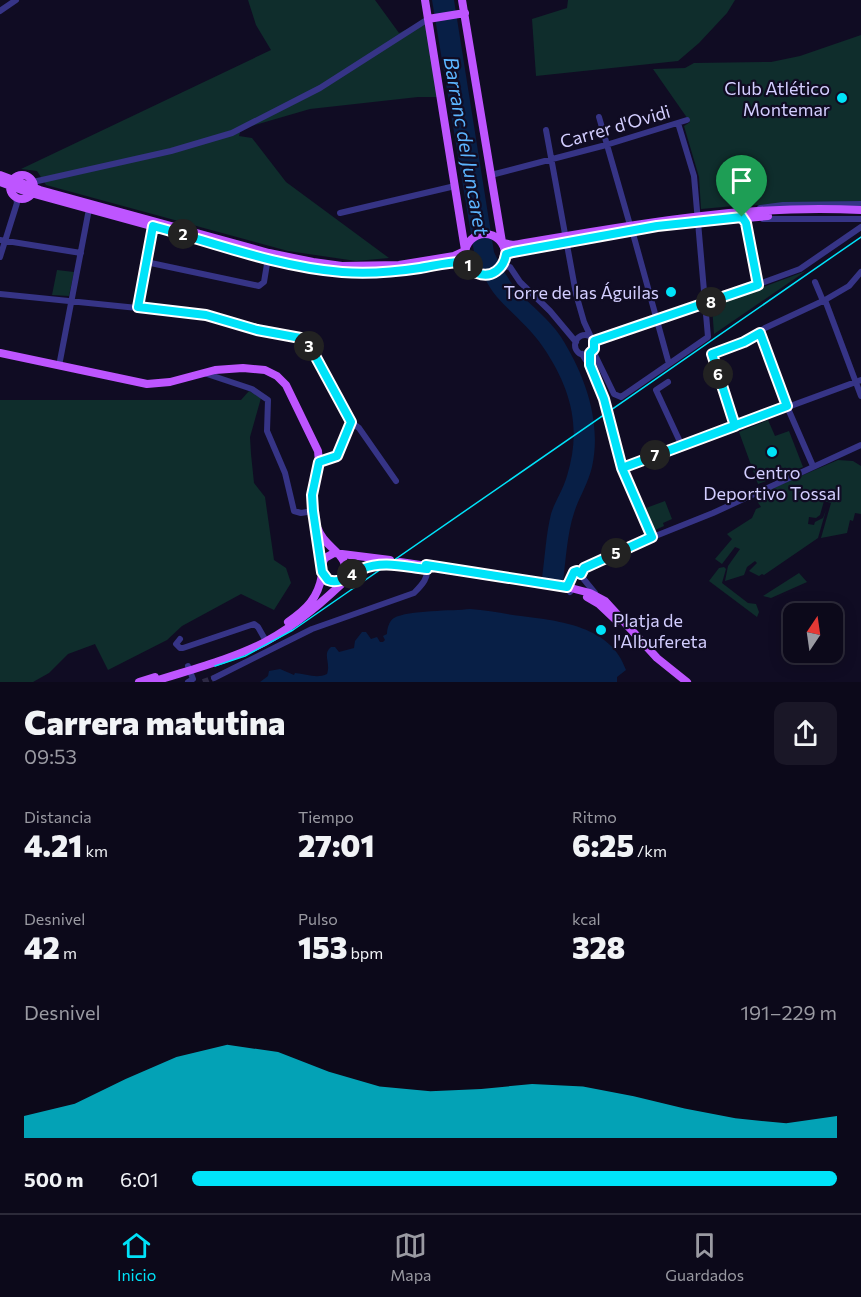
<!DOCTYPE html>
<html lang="es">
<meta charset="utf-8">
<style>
body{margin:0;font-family:Commissioner,sans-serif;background:#1a1727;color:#f1f3f6;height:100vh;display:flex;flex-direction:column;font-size:22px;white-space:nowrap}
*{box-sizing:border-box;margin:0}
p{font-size:20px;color:#9a9aa2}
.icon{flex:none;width:33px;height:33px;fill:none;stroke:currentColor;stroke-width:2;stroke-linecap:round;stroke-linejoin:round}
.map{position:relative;height:682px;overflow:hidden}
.drawer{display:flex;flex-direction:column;background:#0c091a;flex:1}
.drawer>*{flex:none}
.needle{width:39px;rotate:13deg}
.controls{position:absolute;left:783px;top:603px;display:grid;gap:12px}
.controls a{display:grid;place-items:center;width:60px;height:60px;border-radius:12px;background:#0c091a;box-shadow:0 3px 15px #0003,0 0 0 2px #2c2a39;font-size:30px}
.pin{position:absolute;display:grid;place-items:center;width:51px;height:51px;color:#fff;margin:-62px -26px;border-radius:50% 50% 50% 0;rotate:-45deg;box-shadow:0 0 6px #0007}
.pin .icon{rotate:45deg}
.km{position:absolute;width:30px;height:30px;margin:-15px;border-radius:50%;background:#222;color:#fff;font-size:16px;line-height:30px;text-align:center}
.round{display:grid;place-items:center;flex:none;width:63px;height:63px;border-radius:12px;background:#1a1727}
.overview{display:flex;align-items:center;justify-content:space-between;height:102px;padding:0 24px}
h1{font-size:33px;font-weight:800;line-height:45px}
.figures{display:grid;grid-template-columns:repeat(3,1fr);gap:9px;height:102px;padding:6px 24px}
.figures div{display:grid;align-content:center}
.figures b{font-size:30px;font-weight:800}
.figures small{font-size:16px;font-weight:400}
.figures p{font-size:16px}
.chart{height:168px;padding:12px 24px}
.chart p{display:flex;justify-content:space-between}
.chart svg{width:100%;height:108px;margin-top:6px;fill:#00e3f9;opacity:.7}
ul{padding:0 24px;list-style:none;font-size:20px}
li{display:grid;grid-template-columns:96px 72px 1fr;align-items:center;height:45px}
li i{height:15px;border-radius:8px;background:#00e3f9}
.dock{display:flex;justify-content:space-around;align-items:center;height:84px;border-top:2px solid #2c2a39;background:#0c091a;font-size:16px;color:#9a9aa2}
.dock a{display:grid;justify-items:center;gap:3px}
.dock .active{color:#00e3f9}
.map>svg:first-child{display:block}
</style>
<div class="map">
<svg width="861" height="682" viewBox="0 0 861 682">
<rect width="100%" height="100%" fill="#100c23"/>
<path fill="#0f2d2c" d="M 248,0 L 375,0 L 399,33 L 428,19 L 440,97 L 418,97 L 310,109 L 241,129 L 239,136 L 252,138 L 286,182 L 389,258 L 356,261 L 288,251 L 46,185 L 37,171 L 21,169 L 271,50 L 256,25 Z
M 568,0 L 735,0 L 727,13 L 699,43 L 678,61 L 536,76 L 532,19 L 567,8 Z
M 861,35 L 861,201 L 734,206 L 701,209 L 699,177 L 684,126 L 690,122 L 653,69 L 685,68 L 694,63 L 771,62 L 800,56 Z
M 57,270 L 74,272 L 69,296 L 52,295 Z
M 806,271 L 714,334 L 712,306 Z
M 249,391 L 261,398 L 250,437 L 251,454 L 254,483 L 265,497 L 274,560 L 286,568 L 291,583 L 274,610 L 241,594 L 182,626 L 167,640 L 108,670 L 95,644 L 68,654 L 49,673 L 33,682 L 0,682 L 0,400 L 241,400 Z
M 768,420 L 775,436 L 789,431 L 803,467 L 758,484 L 739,432 Z
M 838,460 L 853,461 L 861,466 L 861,514 L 855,513 L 853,521 L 850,520 L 847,533 L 821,538 L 831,503 L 824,501 L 820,515 L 816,518 L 809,517 L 808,524 L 814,525 L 815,522 L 823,518 L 826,510 L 818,538 L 764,575 L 762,574 L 759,576 L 749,571 L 757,563 L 755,561 L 747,567 L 744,575 L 725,581 L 728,566 L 740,549 L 735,547 L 722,564 L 715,559 L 732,539 L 727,534 L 752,518 L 756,509 L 761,507 L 757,501 L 759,494 Z
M 665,501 L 672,519 L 663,523 L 664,526 L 655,530 L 646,508 Z
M 724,567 L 726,569 L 722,583 L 748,603 L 756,604 L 759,612 L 757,617 L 709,581 L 719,568 Z
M 799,573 L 807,582 L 771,598 L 763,596 Z"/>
<path fill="#081f46" d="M 432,0 L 454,0 L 494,252 C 500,265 508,280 518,291 C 532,307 549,319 561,337 C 585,375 602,422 592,467 C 588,484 579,497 574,513 C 567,534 566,559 563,581 L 542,578 C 545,557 546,534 551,514 C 555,501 563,490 567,476 C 582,428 571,388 543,347 C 530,328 512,314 497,297 C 486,284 480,268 474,252 Z
M 470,609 C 488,610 504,614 521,616 C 560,621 611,626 626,670 L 617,677 L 617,682 L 260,682 L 268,676 L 269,671 L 280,669 L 294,675 L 295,673 C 306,674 317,679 327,674 C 331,662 322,654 331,647 L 335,647 L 339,652 L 354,648 L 355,641 L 362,632 L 366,632 L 371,639 L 377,637 L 380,642 L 383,642 L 385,640 L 383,636 L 387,634 C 387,629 389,621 394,618 C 408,610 453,611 470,609 Z"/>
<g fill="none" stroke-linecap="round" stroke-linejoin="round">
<path stroke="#2d2944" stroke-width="6" stroke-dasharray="6 3" stroke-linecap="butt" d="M 203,682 L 214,678"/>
<path stroke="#363486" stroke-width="6" d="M 0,11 L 16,0
M 599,117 L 630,225
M 546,130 L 576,294 L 584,322 L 591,337
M 491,175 L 606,145 L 687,120
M 33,182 L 171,151 L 232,133 L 320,88 L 428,19
M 760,208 L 783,205 L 861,204
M 340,213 L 455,186
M 742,218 L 746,223 L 758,285
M 763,219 L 861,219
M 632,230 L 669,364
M 0,240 L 81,253
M 0,257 L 17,203 L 16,198
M 146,262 L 259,286 L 264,282 L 268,258
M 502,266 L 510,267 L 520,282 L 550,311 L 576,342
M 815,282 L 823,301
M 0,294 L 206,315 L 257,330 L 306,339 L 351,422 L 359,428 L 396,481
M 825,300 L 861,396
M 138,307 L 153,226
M 760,333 L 786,404 L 813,466
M575 345a10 10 0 1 1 20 0a10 10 0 1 1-20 0Z
M 594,341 L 658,321 L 800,269 L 861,227
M 594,349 L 595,355 L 614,394 L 621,397 L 708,337 L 694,176 L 678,123
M 582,354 C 604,386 609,422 619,459 C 626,486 641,512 653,537
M 59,366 L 89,209
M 204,373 L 252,389 L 268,400 L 267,431 L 285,473 L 294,511 L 301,513 L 313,511
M 668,382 L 656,390 L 681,444
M 735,426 L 712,354 L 744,342 L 765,328 L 825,300 L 849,286 L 861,272
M 319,462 L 337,456 L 351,422
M 622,468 L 861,380
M 577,571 L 595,593
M 570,592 L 567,587 L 574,572 L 653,537 L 713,513 L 861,445
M 180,639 L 176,644 L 180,648 L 183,648 L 254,624 L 258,627 L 266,641
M 188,666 L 193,679 L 188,682
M 214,678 L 312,629 L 414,593 C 422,585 430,577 426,565"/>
<path stroke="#be55ff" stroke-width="8" d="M 425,0 L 465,250
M 462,0 L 502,242
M 428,19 L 465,13
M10 187a12 12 0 1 1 24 0a12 12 0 1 1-24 0Z
M 0,175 L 40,190 L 269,253 L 313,262 L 342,266 L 399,265 L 454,256 L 465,251
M 0,182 L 27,192 L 268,258 L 312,268 L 342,272 L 371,272 L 399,271 L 456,262 L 467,263
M465 254a20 20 0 1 1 40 0a20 20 0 1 1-40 0Z
M 503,243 L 513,245 C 631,225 740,204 861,210
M 506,254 L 657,226 L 768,216
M 0,353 L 147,384 L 170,382 L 215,370 L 243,368 L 265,370 L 277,376 L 286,385 L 318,451 L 319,462 L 312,503 L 322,575 L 331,582 L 342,580
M 318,529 C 324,549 354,555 343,578
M 400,562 L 563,586 L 590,593 L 605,601 L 657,658 L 687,682
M 321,566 L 325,558 L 334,553 L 390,560
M 348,576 L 362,569 L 384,564
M 587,597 L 599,604 L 617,621
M 288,622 C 307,609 318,598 322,575
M 139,682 L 155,677
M 152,682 C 189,670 230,660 265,642 C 298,624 325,600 352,574"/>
<path stroke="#00e3f9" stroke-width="1.5" d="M 215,666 L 245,656 L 293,630 L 861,237"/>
<path stroke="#be55ff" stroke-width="8" d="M 384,564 L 396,566"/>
</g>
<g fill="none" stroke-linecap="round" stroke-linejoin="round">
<g stroke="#fff" stroke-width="12">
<path id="route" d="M 742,217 L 657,226 L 513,252 L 506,254 C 504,268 492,279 477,273 C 470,269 469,264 461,262 C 447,262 433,266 420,268 C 394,272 368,274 342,272 C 278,267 215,243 153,226 L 138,307 L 206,315 L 257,330 L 306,339 L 351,422 L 337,456 L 319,462 L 312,495 L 313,511 L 322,572 L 328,580 C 340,585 351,574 362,569 C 383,560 406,567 427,569 L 426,565 L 567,587 L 574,572 L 577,571 L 581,574 L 584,568 L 652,537 L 622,468 L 735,426 L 712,354 L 744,342 L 760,333 L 787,406 C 732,427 677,447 622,468 L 604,399 L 590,365 L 590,353 L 594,349 L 594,341 L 758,285 L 746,223 L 742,217"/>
</g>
<use href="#route" stroke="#00e3f9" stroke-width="8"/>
</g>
<g fill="#00e3f9" stroke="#100c23" stroke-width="2">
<circle cx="842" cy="98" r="6"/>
<circle cx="671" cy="292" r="6"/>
<circle cx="772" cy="452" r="6"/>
<circle cx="601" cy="630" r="6"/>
</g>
<g text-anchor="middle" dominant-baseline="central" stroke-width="4.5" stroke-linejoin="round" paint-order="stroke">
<g font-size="18" fill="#d3ceff" stroke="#100c23" text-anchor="end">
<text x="830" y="88">Club Atlético<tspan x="830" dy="21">Montemar</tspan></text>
<text x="659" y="292">Torre de las Águilas</text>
<text x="772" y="472" text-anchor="middle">Centro<tspan x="772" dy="21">Deportivo Tossal</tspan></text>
<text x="613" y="620" text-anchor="start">Platja de<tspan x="613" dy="21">l'Albufereta</tspan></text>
</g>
<g font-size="18" fill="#d3ceff" stroke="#100c23">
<text transform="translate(615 126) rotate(-16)">Carrer d'Ovidi</text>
</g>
<g font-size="20" font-style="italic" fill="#5cb5ff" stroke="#100c23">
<text transform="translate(467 146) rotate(80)">Barranc del Juncaret</text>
</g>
</g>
</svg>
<div class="controls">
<a><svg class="needle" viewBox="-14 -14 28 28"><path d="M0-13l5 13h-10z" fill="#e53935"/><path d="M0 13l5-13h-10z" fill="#9a9aa2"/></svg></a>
</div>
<div class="pin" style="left:742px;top:217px;background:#1e9e55"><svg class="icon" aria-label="arrive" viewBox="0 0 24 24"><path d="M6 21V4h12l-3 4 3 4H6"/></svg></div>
<b class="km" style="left:468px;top:265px">1</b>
<b class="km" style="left:183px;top:234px">2</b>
<b class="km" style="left:309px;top:346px">3</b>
<b class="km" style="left:352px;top:574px">4</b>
<b class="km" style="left:616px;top:553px">5</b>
<b class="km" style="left:718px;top:374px">6</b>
<b class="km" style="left:655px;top:455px">7</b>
<b class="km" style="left:711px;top:302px">8</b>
</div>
<section class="drawer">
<div class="overview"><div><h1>Carrera matutina</h1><p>09:53</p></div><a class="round"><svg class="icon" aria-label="share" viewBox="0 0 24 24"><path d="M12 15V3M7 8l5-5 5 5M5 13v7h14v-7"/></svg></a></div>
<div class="figures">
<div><p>Distancia</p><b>4.21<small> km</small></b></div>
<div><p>Tiempo</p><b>27:01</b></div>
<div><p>Ritmo</p><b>6:25<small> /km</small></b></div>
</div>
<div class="figures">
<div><p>Desnivel</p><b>42<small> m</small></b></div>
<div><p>Pulso</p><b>153<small> bpm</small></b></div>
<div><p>kcal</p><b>328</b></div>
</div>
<div class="chart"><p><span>Desnivel</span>191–229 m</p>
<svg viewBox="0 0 160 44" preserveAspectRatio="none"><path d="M0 44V35L10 30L20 20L30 11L40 6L50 9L60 17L70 23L80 25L90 24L100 22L110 23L120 27L130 32L140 36L150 38L160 35V44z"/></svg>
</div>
<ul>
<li><b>500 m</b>6:01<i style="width:100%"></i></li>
</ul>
</section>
<nav class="dock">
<a class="active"><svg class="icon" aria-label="home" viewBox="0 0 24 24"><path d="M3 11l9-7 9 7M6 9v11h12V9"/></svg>Inicio</a>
<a><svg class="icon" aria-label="map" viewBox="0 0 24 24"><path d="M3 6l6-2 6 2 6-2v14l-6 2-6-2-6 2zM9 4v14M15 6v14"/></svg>Mapa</a>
<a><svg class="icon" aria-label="saved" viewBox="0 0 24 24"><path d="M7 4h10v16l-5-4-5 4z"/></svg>Guardados</a>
</nav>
